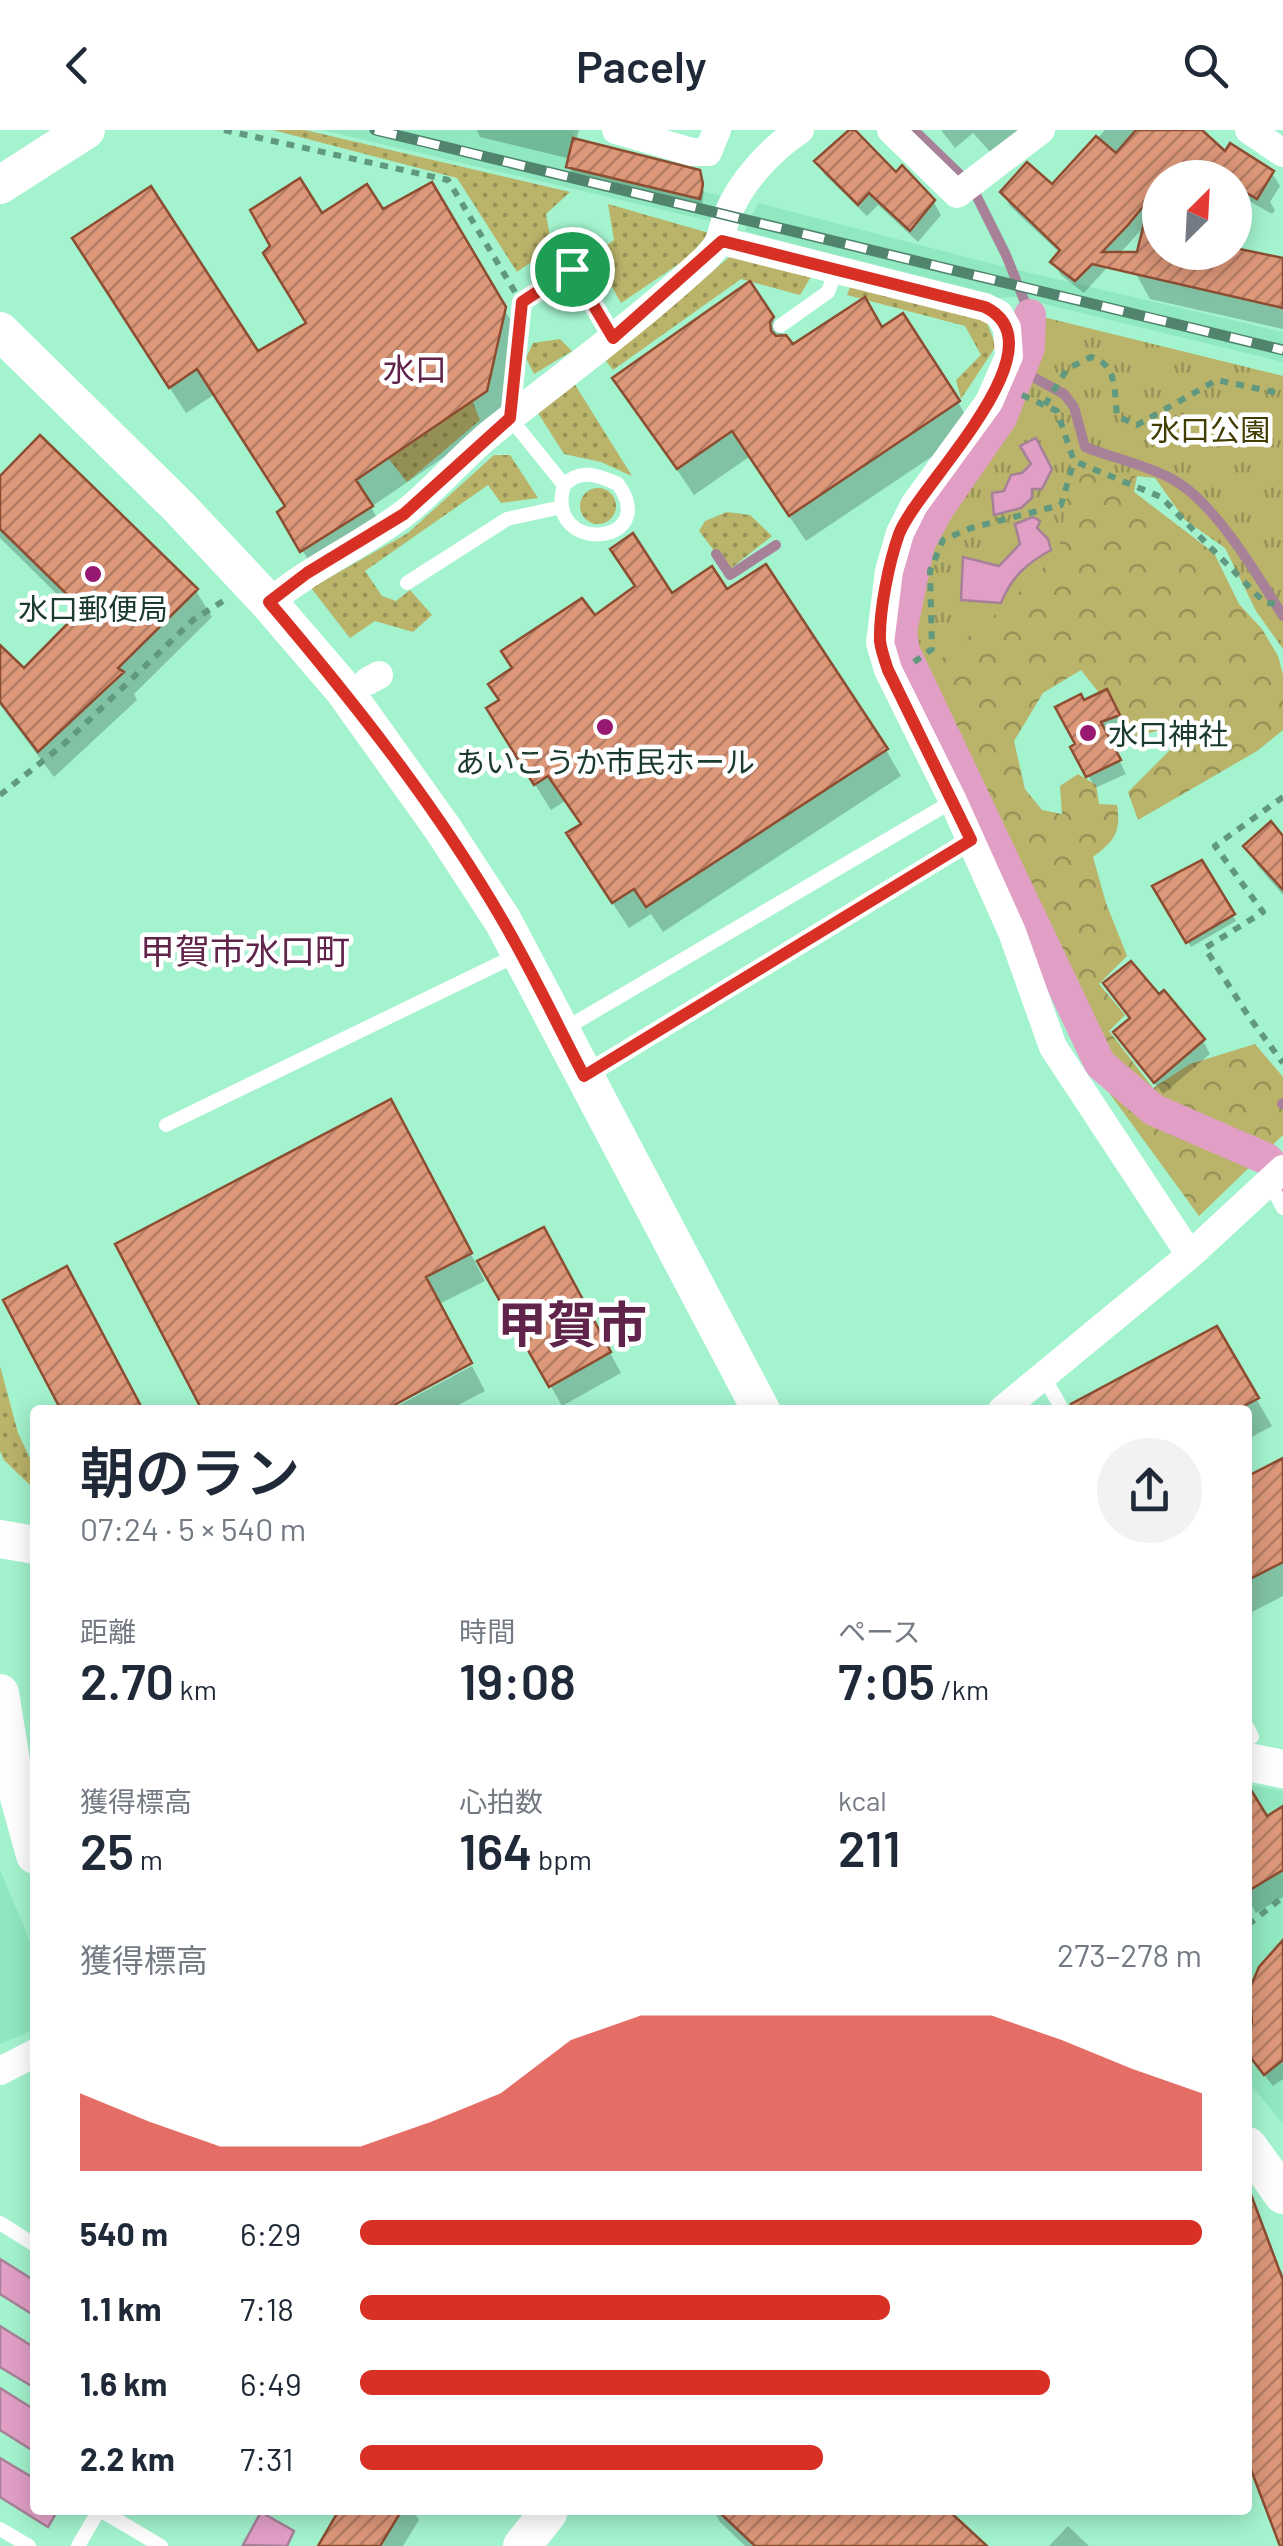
<!DOCTYPE html>
<html lang="ja">
<meta charset="utf-8">
<style>
body{margin:0;font-family:Barlow,"Noto Sans JP",sans-serif;background:#f2f2f3;color:#1f2937;height:100vh;display:flex;flex-direction:column;font-size:38px;white-space:nowrap}
*{box-sizing:border-box;margin:0}
p{font-size:32px;color:#747a83}
.icon{flex:none;width:55px;height:55px;fill:none;stroke:currentColor;stroke-width:2;stroke-linecap:round;stroke-linejoin:round}
.map{position:relative;flex:1;overflow:hidden}
.sheet{position:absolute;left:30px;top:1275px;width:1222px;height:1110px;display:flex;flex-direction:column;background:#fff;border-radius:10px;box-shadow:0 5px 25px #0003}
.sheet>*{flex:none}
.needle{width:65px;rotate:24deg}
.tools{position:absolute;left:1142px;top:30px;display:grid;gap:20px}
.tools a{display:grid;place-items:center;width:110px;height:110px;border-radius:50%;background:#fff;box-shadow:0 5px 25px #0003;font-size:50px}
.pin{position:absolute;display:grid;place-items:center;width:85px;height:85px;color:#fff;margin:-42px;border:5px solid #fff;border-radius:50%;box-shadow:0 2px 10px #0007}
.round{display:grid;place-items:center;flex:none;width:105px;height:105px;border-radius:52px;background:#f2f2f3}
.headline{display:flex;align-items:center;justify-content:space-between;height:170px;padding:0 50px}
h1{font-size:55px;font-weight:600;line-height:75px}
.figures{display:grid;grid-template-columns:repeat(3,1fr);gap:15px;height:170px;padding:10px 50px}
.figures div{display:grid;align-content:center}
.figures b{font-size:50px;font-weight:600}
.figures small{font-size:28px;font-weight:400}
.figures p{font-size:28px}
.chart{height:280px;padding:20px 50px}
.chart p{display:flex;justify-content:space-between}
.chart svg{width:100%;height:180px;margin-top:10px;fill:#d93025;opacity:.7}
ul{padding:0 50px;list-style:none;font-size:32px}
li{display:grid;grid-template-columns:160px 120px 1fr;align-items:center;height:75px}
li i{height:25px;border-radius:12px;background:#d93025}
header{display:flex;justify-content:space-between;align-items:center;height:130px;padding:0 50px;background:#fff;font-size:45px;font-weight:600}
.map>svg:first-child{display:block}
</style>
<header><svg class="icon" aria-label="back" viewBox="0 0 24 24"><path d="M15 5l-7 7 7 7"/></svg>Pacely<svg class="icon" aria-label="search" viewBox="0 0 24 24"><circle cx="10" cy="10" r="6"/><path d="M15 15l6 6"/></svg></header>
<div class="map">
<svg width="1283" height="2416" viewBox="0 0 1283 2416">
<defs>
<pattern id="grass-dots" width="8" height="8" patternUnits="userSpaceOnUse" patternTransform="scale(2.5)"><rect width="8" height="8" fill="#bab36a"/><path d="M2 2h.1M6 6h.1" fill="none" stroke="#969358" stroke-width="1.8" stroke-linecap="round"/></pattern>
<pattern id="forest-crowns" width="20" height="18" patternUnits="userSpaceOnUse" patternTransform="scale(2.5)"><rect width="20" height="18" fill="#bab36a"/><path d="M2 6a3 3 0 1 1 6 0M12 15a3 3 0 1 1 6 0" fill="none" stroke="#969358"/></pattern>
<pattern id="park-tufts" width="24" height="20" patternUnits="userSpaceOnUse" patternTransform="scale(2.5)"><rect width="24" height="20" fill="#bab36a"/><path d="M3 7l-1-3M5 7V3M7 7l1-3M15 17l-1-3M17 17v-4M19 17l1-3" fill="none" stroke="#969358"/></pattern>
<pattern id="building-hatch" width="6" height="6" patternUnits="userSpaceOnUse" patternTransform="scale(2.5)"><rect width="6" height="6" fill="#dd9779"/><path d="M-1 1l2-2M0 6l6-6M5 7l2-2" fill="none" stroke="#b27c64"/></pattern>
</defs>
<rect width="100%" height="100%" fill="#a3f3ce"/>
<path fill="#8fe8bf" d="M 322,0 L 575,0 L 566,37 L 699,69 L 701,61 L 731,68 L 719,93 Z
M 758,73 L 1008,138 L 1283,202 L 1283,232 L 1016,167 L 992,168 L 745,101 Z
M 1248,1655 L 1283,1661 L 1283,1994 L 1248,1951 Z
M 0,1740 L 35,1823 L 35,1899 L 0,1914 Z"/>
<path fill="url(#grass-dots)" d="M 273,0 L 305,0 L 570,62 L 546,84 L 552,117 L 517,142 L 457,48 Z
M 608,74 L 709,103 L 689,127 L 621,173 L 594,125 L 614,110 Z
M 733,124 L 812,145 L 800,165 L 741,149 L 613,240 L 606,231 Z
M 852,152 L 985,188 L 996,216 L 961,269 L 956,250 L 981,225 L 965,196 L 847,165 Z
M 560,209 L 572,221 L 534,244 L 526,228 L 533,213 Z
M 574,253 L 632,346 L 601,332 L 564,324 L 538,283 Z
M 472,270 L 480,290 L 407,352 L 388,328 Z
M 494,325 L 510,325 L 538,368 L 501,373 L 488,355 L 365,441 L 382,466 L 396,471 L 410,460 L 432,485 L 413,502 L 375,491 L 350,508 L 311,458 L 408,403 Z
M580 376a18 18 0 1 1 36 0a18 18 0 1 1-36 0Z
M 727,382 L 750,385 L 772,406 L 729,440 L 699,401 L 705,391 Z
M 0,1236 L 18,1303 L 35,1339 L 35,1360 L 4,1330 L 0,1321 Z"/>
<path fill="url(#forest-crowns)" d="M 1140,330 L 1134,362 L 1214,423 L 1239,474 L 1262,499 L 1278,526 L 1283,545 L 1283,600 L 1257,621 L 1138,690 L 1128,662 L 1173,617 L 1173,606 L 1160,600 L 1134,607 L 1081,540 L 1043,563 L 1014,611 L 1025,659 L 1042,680 L 1062,684 L 1060,656 L 1078,644 L 1096,655 L 1099,674 L 1117,675 C 1121,702 1115,711 1093,727 L 1106,773 L 1127,826 L 1099,854 L 1125,885 L 1109,901 L 1153,958 L 1190,934 L 1255,914 L 1283,947 L 1283,1005 L 1199,1086 L 1099,949 L 921,587 L 892,503 L 916,402 L 957,339 Z"/>
<path fill="url(#park-tufts)" d="M 1031,184 L 1283,246 L 1283,519 L 1256,481 L 1225,418 L 1185,390 L 1155,348 L 1086,341 L 1068,360 L 1058,423 L 1002,479 L 924,543 L 906,488 L 920,411 L 961,324 L 1025,222 Z"/>
<path fill="#e29fc6" stroke="#a68198" stroke-width="2.5" d="M 1036,308 L 1052,339 L 1042,359 L 1032,359 L 1032,368 L 1021,378 L 994,385 L 992,363 L 1004,361 L 1011,345 L 1022,343 L 1031,334 L 1020,316 Z
M 1033,387 L 1040,391 L 1037,398 L 1048,409 L 1051,420 C 1027,433 1011,447 1001,473 L 961,470 L 963,427 L 999,436 L 1020,414 L 1015,394 Z
M 0,2129 L 35,2151 L 35,2186 L 0,2164 Z
M 0,2196 L 35,2218 L 35,2258 L 0,2237 Z
M 0,2258 L 35,2280 L 35,2322 L 0,2300 Z
M 0,2328 L 35,2349 L 35,2380 L 58,2380 L 48,2397 L 0,2367 Z
M 261,2382 L 294,2401 L 287,2416 L 243,2415 Z"/>
<path fill="#0003" d="M 477,0 L 579,0 L 576,11 L 698,42 L 704,61 L 702,74 L 572,42 L 569,37 L 571,29 L 480,7 Z
M 941,0 L 1023,0 L 992,24 L 973,3 L 955,18 Z
M 1105,0 L 1199,0 L 1225,25 L 1272,43 L 1280,56 L 1270,72 L 1275,80 L 1272,84 L 1235,63 L 1235,48 L 1160,48 L 1160,79 L 1084,163 L 1061,145 L 1053,132 L 1061,124 L 1010,76 L 1003,63 L 1052,58 Z
M 817,32 L 896,45 L 933,71 L 941,85 L 918,112 L 878,75 L 867,86 L 825,45 Z
M 431,56 L 520,206 L 501,288 L 371,377 L 386,404 L 318,447 L 281,383 L 288,378 L 215,264 L 186,283 L 91,135 L 257,225 L 308,194 L 321,87 L 382,83 Z
M 1160,104 L 1160,122 L 1235,120 L 1283,131 L 1283,199 L 1150,169 L 1135,142 Z
M 772,188 L 792,218 L 881,200 L 958,272 L 973,299 L 806,411 L 749,327 L 694,365 L 616,249 Z
M 40,309 L 196,461 L 212,487 L 134,564 L 137,570 L 54,647 L 0,575 L 0,518 L 24,542 L 79,486 L 0,408 L 0,349 Z
M 727,463 L 886,620 L 901,646 L 663,802 L 651,784 L 629,798 L 584,730 L 582,696 L 565,671 L 551,680 L 504,605 L 594,488 L 672,466 Z
M 1083,574 L 1114,575 L 1125,598 L 1107,606 L 1126,644 L 1095,658 L 1074,618 L 1078,615 Z
M 1283,709 L 1283,765 L 1257,735 L 1246,716 Z
M 1203,736 L 1236,791 L 1191,817 L 1156,757 Z
M 1116,903 L 1203,911 L 1210,924 L 1163,964 Z
M 406,999 L 485,1151 L 439,1174 L 379,1280 L 205,1280 Z
M 555,1120 L 621,1243 L 562,1276 L 481,1132 Z
M 1216,1199 L 1272,1296 L 1248,1309 L 1248,1280 L 1074,1280 Z
M 472,1236 L 485,1261 L 449,1280 L 390,1280 Z
M 1283,1331 L 1283,1466 L 1248,1484 L 1248,1349 Z
M 1249,1662 L 1266,1690 L 1283,1679 L 1283,1767 L 1256,1783 L 1248,1769 Z
M 1283,1819 L 1283,1949 L 1273,1956 L 1248,1925 L 1248,1900 L 1254,1895 Z
M 1248,2083 L 1283,2144 L 1283,2416 L 1248,2325 Z
M 342,2380 L 413,2380 L 419,2390 L 403,2416 L 321,2416 Z
M 713,2380 L 944,2380 L 983,2416 L 745,2416 L 720,2392 Z
M 1068,2396 L 1089,2416 L 1049,2416 Z"/>
<g fill="none" stroke-linecap="round" stroke-linejoin="round">
<path stroke="#a68198" stroke-width="10" d="M 914,0 L 971,55 L 1006,125 L 1030,185
M 1020,240 L 1064,264 L 1074,277 L 1085,317 C 1113,328 1146,335 1172,349 C 1214,371 1258,446 1283,486
M 716,424 L 730,445 L 776,415
M 1282,974 L 1283,973
M 1239,1015 L 1245,1010"/>
<path stroke="#e29fc6" stroke-width="32" d="M 1030,185 L 1029,218 L 1001,288 L 938,379 L 919,414 L 901,501 L 904,521 L 1100,934 L 1154,980 L 1267,1029 L 1283,1047"/>
</g>
<path fill="url(#building-hatch)" stroke="#8c4d31" stroke-width="2.5" fill-rule="evenodd" d="M 849,0 L 855,0 L 896,42 L 902,35 L 935,70 L 910,101 L 869,63 L 858,75 L 814,31 Z
M 1136,0 L 1202,0 L 1225,21 L 1230,13 L 1274,41 L 1257,69 L 1235,56 L 1235,48 L 1197,48 L 1179,37 L 1169,48 L 1160,48 L 1160,57 L 1151,67 L 1160,68 L 1160,122 L 1235,122 L 1235,118 L 1283,128 L 1283,178 L 1092,134 L 1075,151 L 1050,132 L 1060,120 L 1000,62 L 1027,32 L 1052,54 L 1096,6 L 1116,23 ZM 1150,68 L 1137,122 L 1102,122 L 1128,95 Z
M 573,8 L 700,40 L 703,54 L 700,69 L 566,37 Z
M 300,48 L 322,83 L 367,54 L 383,79 L 432,52 L 506,177 L 487,261 L 356,350 L 373,376 L 300,422 L 277,382 L 285,376 L 197,239 L 169,258 L 72,108 L 151,56 L 258,221 L 306,193 L 263,123 L 270,116 L 250,80 Z
M 750,151 L 774,187 L 770,192 L 771,201 L 776,206 L 786,205 L 793,214 L 865,167 L 882,197 L 903,183 L 960,271 L 789,386 L 732,301 L 677,339 L 612,248 Z
M 40,305 L 198,459 L 118,538 L 124,542 L 38,622 L 0,572 L 0,515 L 24,538 L 82,479 L 0,399 L 0,346 Z
M 633,403 L 672,463 L 712,436 L 727,459 L 766,434 L 888,619 L 646,777 L 634,759 L 612,773 L 566,703 L 581,694 L 548,646 L 534,655 L 486,578 L 499,570 L 488,554 L 512,538 L 501,521 L 582,468 L 595,485 L 635,456 L 610,419 Z
M 1107,559 L 1120,585 L 1101,592 L 1121,630 L 1086,647 L 1070,617 L 1075,614 L 1055,577 L 1081,564 L 1084,570 Z
M 1271,691 L 1283,706 L 1283,760 L 1243,716 Z
M 1202,730 L 1235,784 L 1186,813 L 1152,756 Z
M 1131,831 L 1159,864 L 1164,860 L 1205,909 L 1154,953 L 1113,902 L 1130,888 L 1103,853 Z
M 391,969 L 472,1123 L 426,1147 L 472,1233 L 385,1280 L 202,1280 L 115,1114 Z
M 544,1097 L 611,1222 L 549,1257 L 477,1131 Z
M 67,1136 L 143,1280 L 61,1280 L 3,1170 Z
M 1217,1196 L 1259,1268 L 1236,1280 L 1072,1280 L 1071,1274 Z
M 1283,1328 L 1283,1432 L 1248,1450 L 1248,1346 Z
M 1248,1655 L 1267,1686 L 1283,1676 L 1283,1740 L 1248,1761 Z
M 1283,1810 L 1283,1930 L 1264,1945 L 1248,1924 L 1248,1897 L 1252,1894 L 1250,1858 L 1259,1837 Z
M 1248,2062 L 1250,2062 L 1283,2150 L 1283,2416 L 1280,2416 L 1248,2332 Z
M 339,2380 L 402,2380 L 380,2416 L 318,2416 Z
M 717,2380 L 948,2380 L 987,2416 L 755,2416 Z"/>
<g fill="none" stroke-linecap="round" stroke-linejoin="round">
<path stroke="#60997f" stroke-width="6" stroke-dasharray="8 8" stroke-linecap="butt" d="M 224,0 L 448,50 L 521,172 L 513,249
M 521,172 L 572,139 L 598,186
M 1022,265 L 1057,281 L 1074,331 L 1161,367 L 1265,473 L 1283,474
M 1045,275 L 1067,239 L 1091,227 C 1118,234 1114,262 1117,286 L 1137,295 L 1217,250 L 1283,264
M 914,532 L 932,519 L 930,441 L 943,410 L 971,398 L 1061,375 L 1074,331
M 0,665 L 64,614 L 193,490 L 225,470
M 1283,667 L 1215,716 L 1263,782 L 1205,818 L 1249,887 L 1283,933
M 1248,1795 L 1283,1767"/>
<path stroke="#fff" stroke-width="14" d="M 780,196 L 828,162 L 836,140
M 510,288 L 564,355 C 543,426 662,416 618,354 C 598,345 580,338 564,355
M 407,453 L 507,389 L 562,377
M 561,901 L 953,671
M 585,945 L 971,710
M 166,995 L 519,824
M 1270,1053 L 1283,1078
M 1044,1247 L 1062,1279
M 1248,1598 L 1252,1607
M 0,2093 L 35,2115
M 100,2380 L 161,2416
M 0,2399 L 29,2416
M 78,2416 L 99,2380"/>
<path stroke="#fff" stroke-width="28" d="M 616,0 L 692,22 L 708,22 L 717,0
M 891,0 L 957,64 L 1041,0
M 1249,0 L 1283,23
M 722,111 L 985,177 L 999,184 L 1007,198 L 1009,226 L 989,272 L 914,375 L 900,403 L 889,441 L 880,513 L 888,540 L 953,671 L 1012,802 L 1053,917 L 1190,1125
M 269,473 C 310,438 359,417 402,385 C 434,361 460,328 491,303 C 562,246 636,193 703,131 C 724,111 718,109 727,86 C 740,52 771,19 800,0
M 368,551 L 379,545
M 1002,1280 L 1190,1125 L 1283,1039
M 0,1941 L 35,1923"/>
<path stroke="#fff" stroke-width="38" d="M 0,55 L 86,0
M 0,201 L 179,377 L 269,473 L 343,559 L 443,699 L 503,791 L 761,1280
M 0,1409 L 35,1415
M 0,1563 L 14,1649 L 35,1725
M 1248,1632 L 1283,1639
M 1248,2016 L 1283,2065
M 522,2416 L 548,2383 L 545,2380"/>
<g stroke="#50846d" stroke-width="11">
<path id="rail" d="M 375,0 L 1283,220"/>
</g>
<use href="#rail" stroke="#fff" stroke-width="8" stroke-dasharray="22" stroke-linecap="butt"/>
</g>
<g fill="none" stroke-linecap="round" stroke-linejoin="round">
<g stroke="#fff" stroke-width="20">
<path id="route" d="M 722,111 L 985,177 C 1066,217 917,356 899,404 C 889,432 879,481 880,511 C 881,520 885,531 888,540 L 971,710 L 584,946 C 557,894 532,841 503,791 C 437,677 354,572 269,472 L 307,443 L 404,384 L 510,288 L 522,172 L 572,139 L 613,208 Z"/>
</g>
<use href="#route" stroke="#d93025" stroke-width="12"/>
</g>
<g fill="#971972" stroke="#fff" stroke-width="4">
<circle cx="93" cy="444" r="10"/>
<circle cx="605" cy="597" r="10"/>
<circle cx="1088" cy="603" r="10"/>
</g>
<g text-anchor="middle" dominant-baseline="central" stroke-width="9" stroke-linejoin="round" paint-order="stroke">
<g font-size="30" fill="#423d00" stroke="#fff">
<text x="1210" y="299">水口公園</text>
</g>
<g font-size="30" fill="#1a3b2d" stroke="#fff">
<text x="93" y="478">水口郵便局</text>
<text x="1108" y="603" text-anchor="start">水口神社</text>
<text x="605" y="631">あいこうか市民ホール</text>
</g>
<g font-size="32" fill="#60244b" stroke="#fff">
<text x="415" y="238">水口</text>
</g>
<g font-size="35" fill="#60244b" stroke="#fff">
<text x="245" y="820">甲賀市水口町</text>
</g>
<g font-size="50" font-weight="bold" fill="#60244b" stroke="#fff">
<text x="572" y="1193">甲賀市</text>
</g>
</g>
</svg>
<div class="tools">
<a><svg class="needle" viewBox="-14 -14 28 28"><path d="M0-13l5 13h-10z" fill="#e53935"/><path d="M0 13l5-13h-10z" fill="#747a83"/></svg></a>
</div>
<div class="pin" style="left:572px;top:139px;background:#1e9e55"><svg class="icon" aria-label="arrive" viewBox="0 0 24 24"><path d="M6 21V4h12l-3 4 3 4H6"/></svg></div>
<section class="sheet">
<div class="headline"><div><h1>朝のラン</h1><p>07:24 · 5 × 540 m</p></div><a class="round"><svg class="icon" aria-label="share" viewBox="0 0 24 24"><path d="M12 15V3M7 8l5-5 5 5M5 13v7h14v-7"/></svg></a></div>
<div class="figures">
<div><p>距離</p><b>2.70<small> km</small></b></div>
<div><p>時間</p><b>19:08</b></div>
<div><p>ペース</p><b>7:05<small> /km</small></b></div>
</div>
<div class="figures">
<div><p>獲得標高</p><b>25<small> m</small></b></div>
<div><p>心拍数</p><b>164<small> bpm</small></b></div>
<div><p>kcal</p><b>211</b></div>
</div>
<div class="chart"><p><span>獲得標高</span>273–278 m</p>
<svg viewBox="0 0 160 44" preserveAspectRatio="none"><path d="M0 44V25L10 32L20 38L30 38L40 38L50 32L60 25L70 12L80 6L90 6L100 6L110 6L120 6L130 6L140 12L150 19L160 25V44z"/></svg>
</div>
<ul>
<li><b>540 m</b>6:29<i style="width:100%"></i></li>
<li><b>1.1 km</b>7:18<i style="width:63%"></i></li>
<li><b>1.6 km</b>6:49<i style="width:82%"></i></li>
<li><b>2.2 km</b>7:31<i style="width:55%"></i></li>
</ul>
</section>
</div>
